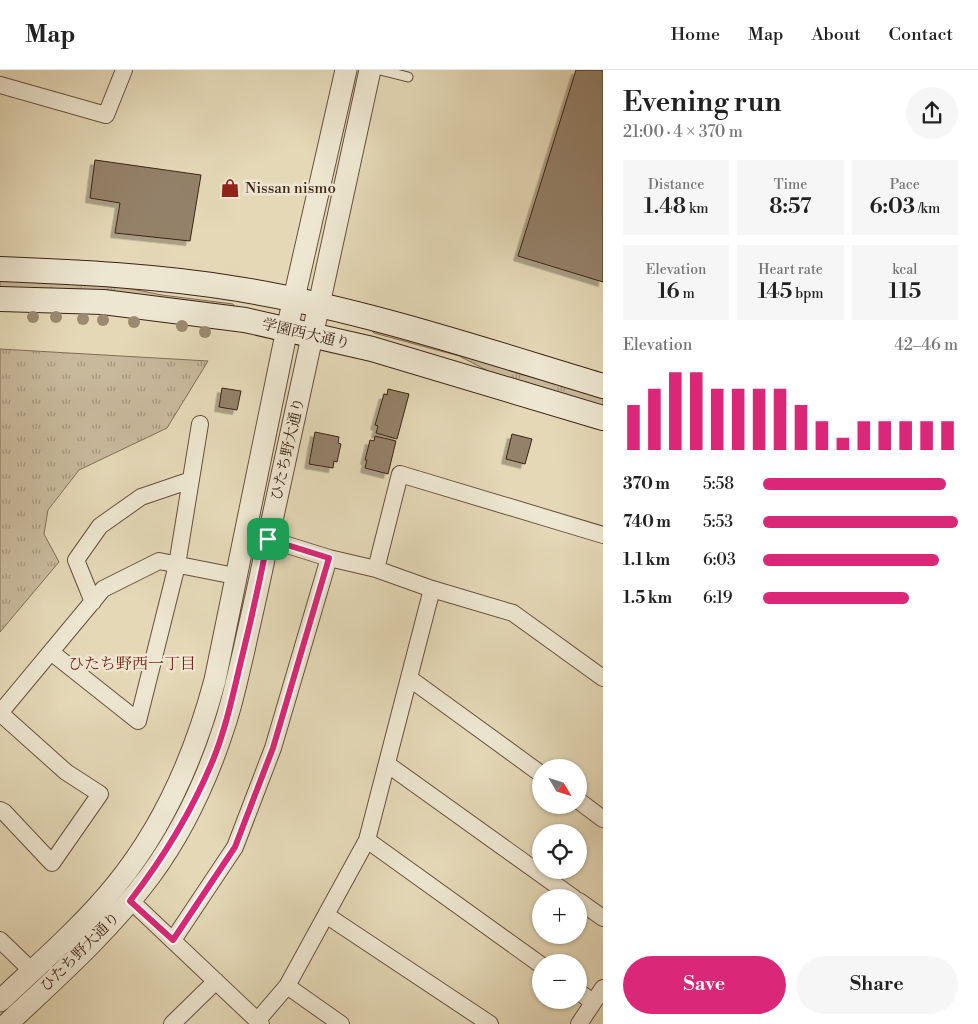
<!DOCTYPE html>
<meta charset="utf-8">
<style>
body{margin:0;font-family:"Libre Bodoni","Noto Serif JP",serif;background:#f6f6f6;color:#222;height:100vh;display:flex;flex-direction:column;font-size:19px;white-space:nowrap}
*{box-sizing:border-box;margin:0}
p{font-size:16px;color:#767676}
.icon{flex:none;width:28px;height:28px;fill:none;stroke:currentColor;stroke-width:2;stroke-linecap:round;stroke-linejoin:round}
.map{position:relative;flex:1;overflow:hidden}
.sheet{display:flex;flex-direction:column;background:#fff;width:375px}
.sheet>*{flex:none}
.needle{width:32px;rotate:128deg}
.tools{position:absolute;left:532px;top:689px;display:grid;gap:10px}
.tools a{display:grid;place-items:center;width:55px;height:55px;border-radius:50%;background:#fff;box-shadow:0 1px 4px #0004;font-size:25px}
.pin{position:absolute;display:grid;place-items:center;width:42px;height:42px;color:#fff;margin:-21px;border-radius:10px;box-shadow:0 2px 8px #0006}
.round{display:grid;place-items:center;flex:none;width:52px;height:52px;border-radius:26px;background:#f6f6f6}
.head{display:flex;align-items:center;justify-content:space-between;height:85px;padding:0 20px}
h1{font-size:28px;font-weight:600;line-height:38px}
.metrics{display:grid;grid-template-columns:repeat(3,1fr);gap:8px;height:85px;padding:5px 20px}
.metrics div{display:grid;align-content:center;border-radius:0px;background:#f6f6f6;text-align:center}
.metrics b{font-size:21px;font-weight:600}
.metrics small{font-size:14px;font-weight:400}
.metrics p{font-size:14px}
.chart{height:140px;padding:10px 20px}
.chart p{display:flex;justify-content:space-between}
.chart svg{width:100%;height:90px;margin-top:5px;stroke:#db2777;stroke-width:6}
.action{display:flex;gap:10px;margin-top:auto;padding:10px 20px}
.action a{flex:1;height:58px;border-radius:30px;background:#db2777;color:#fff;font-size:20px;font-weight:600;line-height:58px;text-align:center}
.action a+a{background:#f6f6f6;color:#222}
ul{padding:0 20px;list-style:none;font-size:16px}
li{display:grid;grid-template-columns:80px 60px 1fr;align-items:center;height:38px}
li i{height:12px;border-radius:6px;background:#db2777}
header{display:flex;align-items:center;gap:30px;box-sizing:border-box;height:70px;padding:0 25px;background:#fff;border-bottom:1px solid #e0e0e0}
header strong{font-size:24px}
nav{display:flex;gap:28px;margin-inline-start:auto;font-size:18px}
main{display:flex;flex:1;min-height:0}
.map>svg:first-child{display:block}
</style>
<header>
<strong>Map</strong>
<nav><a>Home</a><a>Map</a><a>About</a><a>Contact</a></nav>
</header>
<main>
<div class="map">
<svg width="603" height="954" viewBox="0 0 603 954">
<defs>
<pattern id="grass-tufts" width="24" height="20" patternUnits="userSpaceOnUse" patternTransform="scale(1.25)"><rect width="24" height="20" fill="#c8b99b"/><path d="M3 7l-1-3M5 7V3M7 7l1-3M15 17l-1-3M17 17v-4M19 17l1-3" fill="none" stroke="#a4967d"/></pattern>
<filter id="shadow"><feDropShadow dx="-4.5" dy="4.5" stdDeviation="0" flood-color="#0004"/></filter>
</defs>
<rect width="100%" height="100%" fill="#e4d8b6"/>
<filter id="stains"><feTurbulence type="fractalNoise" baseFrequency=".004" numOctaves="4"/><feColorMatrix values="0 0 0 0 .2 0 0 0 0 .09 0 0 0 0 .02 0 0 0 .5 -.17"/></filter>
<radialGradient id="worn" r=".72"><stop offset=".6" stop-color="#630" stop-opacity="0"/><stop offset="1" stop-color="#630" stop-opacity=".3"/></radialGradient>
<path fill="url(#grass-tufts)" stroke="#836e58" d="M 0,208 L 107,214 L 162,225 L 233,234 L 235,237 L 0,221 Z
M 373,259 L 603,327 L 603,340 L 496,305 L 459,286 L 374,263 L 372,261 Z
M 0,279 L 208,291 L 167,358 L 79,400 L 48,440 L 44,464 L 59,492 L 0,562 Z"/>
<path fill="#948169" stroke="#3e2316" filter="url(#shadow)" d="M 576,0 L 603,0 L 603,212 L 518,186 Z
M 95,90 L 201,105 L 190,171 L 115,163 L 120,133 L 90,128 Z
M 222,318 L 241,321 L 237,340 L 219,337 Z
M 388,319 L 409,324 L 397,369 L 376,363 L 378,356 L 375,355 L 384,324 L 387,325 Z
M 315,362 L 339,367 L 338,373 L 341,374 L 337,392 L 334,391 L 333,398 L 309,394 Z
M 512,364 L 532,369 L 525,394 L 506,389 Z
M 375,366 L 396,371 L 388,404 L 365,398 L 367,390 L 365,390 L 370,370 L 374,371 Z"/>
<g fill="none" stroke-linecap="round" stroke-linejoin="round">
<g stroke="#68503e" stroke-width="11">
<path id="service" d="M 380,0 L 408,7"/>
</g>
<g stroke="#68503e" stroke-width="18">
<path id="minor" d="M 0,15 L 106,45 L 124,0
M 268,469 L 329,488 L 376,499 L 432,519 L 513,543 L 603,608
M 376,499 L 400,404 L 603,465
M 93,532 L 76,490 L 100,456 L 141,427 L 191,410
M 51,582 L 138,651 L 177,495 L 200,354
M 409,608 L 541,704
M 387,694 L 574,828
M 579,731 L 603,749
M 0,740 L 4,742 L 52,793 L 100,724 L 66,702 L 0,643 L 103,519 L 159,491 L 235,506
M 367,770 L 541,895
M 131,831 L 261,954
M 579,831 L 603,848
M 326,845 L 490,954
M 0,870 L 32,901
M 173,870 L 235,777 L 273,678 L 329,488
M 287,916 L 341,954
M 579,922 L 593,932
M 257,951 L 287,916 L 367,770 L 432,519
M 172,954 L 216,911
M 579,954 L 603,918"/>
</g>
<g stroke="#68503e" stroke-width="23">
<path id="tertiary" d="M 0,931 C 39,894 82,857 116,815 C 165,755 195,685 215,610 L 287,259 L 346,0
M 7,954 C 57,907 109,861 150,806 C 183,761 208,707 225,654 C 233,630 238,605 244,580 C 252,543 261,506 268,469 L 370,0"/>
</g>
<g stroke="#3e2316" stroke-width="26">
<path id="secondary" d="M 0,199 C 79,202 159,206 238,219 C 362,239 483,280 603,316
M 0,229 L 103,232 L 245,250 L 372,279 L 603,348"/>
</g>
<use href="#service" stroke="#ede6d0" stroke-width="9"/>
<use href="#minor" stroke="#ede6d0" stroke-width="16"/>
<use href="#tertiary" stroke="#ede6d0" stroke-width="21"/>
<use href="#secondary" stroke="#ede6d0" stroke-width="24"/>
</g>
<g fill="#9b8970">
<circle cx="33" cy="247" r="6"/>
<circle cx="56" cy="247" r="6"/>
<circle cx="83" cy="249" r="6"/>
<circle cx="103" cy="250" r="6"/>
<circle cx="134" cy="252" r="6"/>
<circle cx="182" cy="256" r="6"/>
<circle cx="205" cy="262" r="6"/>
</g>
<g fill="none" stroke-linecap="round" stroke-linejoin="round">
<g stroke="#fff" stroke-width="10">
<path id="route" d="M 268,469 L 329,488 L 273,678 L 235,777 L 173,870 L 130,831 C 164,787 192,741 213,690 C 226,658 233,624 241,591 C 251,551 260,510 268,469 Z"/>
</g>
<use href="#route" stroke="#db2777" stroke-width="6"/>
</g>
<defs>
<g id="shop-bare" transform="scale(1.5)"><path d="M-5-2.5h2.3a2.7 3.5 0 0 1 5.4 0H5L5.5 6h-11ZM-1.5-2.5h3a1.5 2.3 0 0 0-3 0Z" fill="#8f2418" stroke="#ede6d0" stroke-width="2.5" paint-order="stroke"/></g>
</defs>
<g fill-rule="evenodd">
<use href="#shop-bare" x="230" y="118"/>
</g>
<g text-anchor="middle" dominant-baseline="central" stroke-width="5" stroke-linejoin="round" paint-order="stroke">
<g font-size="15" fill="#3e2316" stroke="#ede6d0" text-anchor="start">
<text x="245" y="118">Nissan nismo</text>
</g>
<g font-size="15" fill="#3e2316" stroke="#ede6d0">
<text transform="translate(306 264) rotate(13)">学園西大通り</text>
<text transform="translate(288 379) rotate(-77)">ひたち野大通り</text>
<text transform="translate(80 882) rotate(-45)">ひたち野大通り</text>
</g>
<g font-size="16" fill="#7a1f14" stroke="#ede6d0">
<text x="132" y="594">ひたち野西一丁目</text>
</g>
</g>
<rect width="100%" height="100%" filter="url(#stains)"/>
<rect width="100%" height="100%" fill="url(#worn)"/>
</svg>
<div class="tools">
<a><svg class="needle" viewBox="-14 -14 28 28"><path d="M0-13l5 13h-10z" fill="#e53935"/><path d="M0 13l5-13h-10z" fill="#767676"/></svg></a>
<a><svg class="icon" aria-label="locate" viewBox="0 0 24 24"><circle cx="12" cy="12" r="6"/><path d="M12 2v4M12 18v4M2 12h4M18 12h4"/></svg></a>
<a>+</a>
<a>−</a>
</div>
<div class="pin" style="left:268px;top:469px;background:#1e9e55"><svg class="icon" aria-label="arrive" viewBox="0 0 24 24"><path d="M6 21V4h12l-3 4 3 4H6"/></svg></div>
</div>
<section class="sheet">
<div class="head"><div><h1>Evening run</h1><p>21:00 · 4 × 370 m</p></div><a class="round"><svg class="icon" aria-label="share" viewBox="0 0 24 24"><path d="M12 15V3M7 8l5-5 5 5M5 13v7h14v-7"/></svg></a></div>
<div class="metrics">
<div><p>Distance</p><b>1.48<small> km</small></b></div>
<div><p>Time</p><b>8:57</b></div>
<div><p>Pace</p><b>6:03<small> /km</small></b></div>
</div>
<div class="metrics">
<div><p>Elevation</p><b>16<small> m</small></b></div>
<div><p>Heart rate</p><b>145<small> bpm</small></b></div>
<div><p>kcal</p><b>115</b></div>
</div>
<div class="chart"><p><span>Elevation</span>42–46 m</p>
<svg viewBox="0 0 160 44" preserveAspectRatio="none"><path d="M5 44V22M15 44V14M25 44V6M35 44V6M45 44V14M55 44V14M65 44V14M75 44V14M85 44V22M95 44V30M105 44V38M115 44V30M125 44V30M135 44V30M145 44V30M155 44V30"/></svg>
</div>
<ul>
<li><b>370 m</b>5:58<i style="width:94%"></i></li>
<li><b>740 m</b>5:53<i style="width:100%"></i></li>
<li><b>1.1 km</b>6:03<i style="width:90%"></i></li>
<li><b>1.5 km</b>6:19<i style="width:75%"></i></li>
</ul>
<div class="action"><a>Save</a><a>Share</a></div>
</section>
</main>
